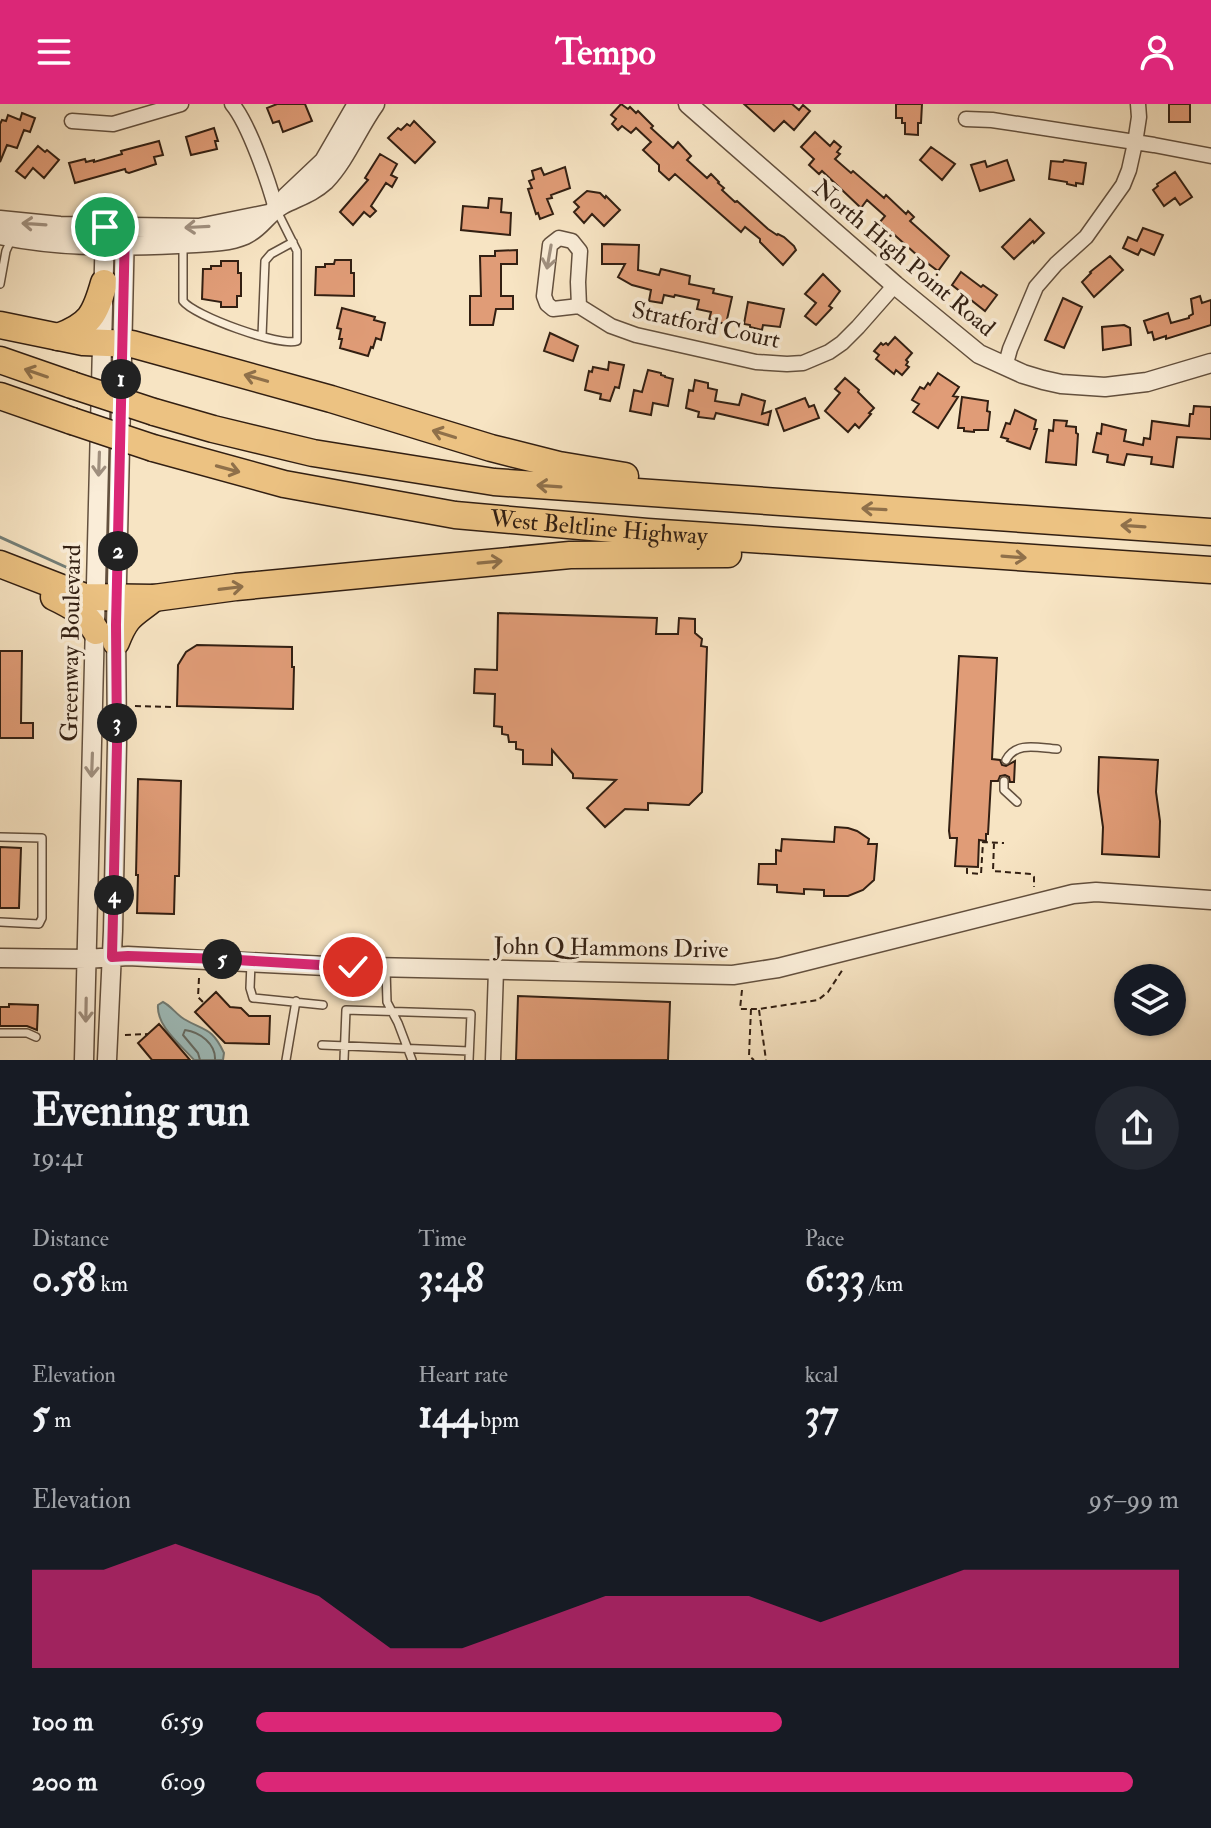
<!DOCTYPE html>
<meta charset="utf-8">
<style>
body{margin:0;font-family:"IM FELL Double Pica",serif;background:#242831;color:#f1f3f6;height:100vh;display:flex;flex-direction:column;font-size:30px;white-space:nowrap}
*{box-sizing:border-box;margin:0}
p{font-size:26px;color:#9ea1a6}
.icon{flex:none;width:44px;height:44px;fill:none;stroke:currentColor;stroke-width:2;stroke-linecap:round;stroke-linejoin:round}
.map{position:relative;height:956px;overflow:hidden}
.details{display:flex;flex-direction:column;background:#171b24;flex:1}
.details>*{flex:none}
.tools{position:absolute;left:1114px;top:860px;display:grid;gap:16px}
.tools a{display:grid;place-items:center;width:72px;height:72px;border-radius:50%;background:#171b24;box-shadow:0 2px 6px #0004;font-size:40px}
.pin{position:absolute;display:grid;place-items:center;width:68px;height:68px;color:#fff;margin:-34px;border:4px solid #fff;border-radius:50%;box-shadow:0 2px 8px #0007}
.km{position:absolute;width:40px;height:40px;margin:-20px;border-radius:50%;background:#222;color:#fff;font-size:22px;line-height:40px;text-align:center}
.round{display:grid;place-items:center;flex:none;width:84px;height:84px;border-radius:42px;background:#242831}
.headline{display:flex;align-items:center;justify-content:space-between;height:136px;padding:0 32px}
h1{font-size:44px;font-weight:800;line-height:60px}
.stats{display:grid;grid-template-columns:repeat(3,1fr);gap:12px;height:136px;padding:8px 32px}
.stats div{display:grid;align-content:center}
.stats b{font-size:40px;font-weight:800}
.stats small{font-size:22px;font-weight:400}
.stats p{font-size:22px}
.chart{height:224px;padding:16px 32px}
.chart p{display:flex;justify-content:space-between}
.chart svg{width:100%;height:144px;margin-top:8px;fill:#db2777;opacity:.7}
ul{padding:0 32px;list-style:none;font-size:26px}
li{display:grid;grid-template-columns:128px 96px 1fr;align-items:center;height:60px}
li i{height:20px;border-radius:10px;background:#db2777}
header{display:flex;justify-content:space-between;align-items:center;height:104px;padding:0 32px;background:#db2777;color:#fff;font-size:36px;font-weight:800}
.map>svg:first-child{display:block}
</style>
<header><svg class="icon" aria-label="menu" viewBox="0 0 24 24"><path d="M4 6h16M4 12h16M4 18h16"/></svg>Tempo<svg class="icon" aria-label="person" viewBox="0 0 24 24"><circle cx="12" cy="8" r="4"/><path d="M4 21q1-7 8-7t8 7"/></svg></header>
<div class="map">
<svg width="1211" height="956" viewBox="0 0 1211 956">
<rect width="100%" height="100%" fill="#f7e4c3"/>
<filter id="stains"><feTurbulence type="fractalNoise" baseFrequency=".0025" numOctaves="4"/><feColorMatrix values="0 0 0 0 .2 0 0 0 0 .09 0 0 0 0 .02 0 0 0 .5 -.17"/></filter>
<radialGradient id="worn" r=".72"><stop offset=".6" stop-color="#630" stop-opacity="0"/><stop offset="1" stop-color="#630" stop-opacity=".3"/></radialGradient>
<path fill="#9fbdbb" stroke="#737e77" stroke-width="2" d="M 163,898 C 171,902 176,910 184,915 C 204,927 212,923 224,949 L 223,956 L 194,956 C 181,941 156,922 158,901 Z"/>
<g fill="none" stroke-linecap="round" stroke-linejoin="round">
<path stroke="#686e66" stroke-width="2" d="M 200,956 L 198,949 L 183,931 L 185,926 C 200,928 216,940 215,956"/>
<path stroke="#737e77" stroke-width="3" d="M 0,433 L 68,464"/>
</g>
<path fill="#e09c77" stroke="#321f12" stroke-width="2" d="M 277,0 L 305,0 L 312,17 L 283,28 L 279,17 L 273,19 L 267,4 Z
M 621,0 L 628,5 L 630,3 L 636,9 L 638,7 L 653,22 L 651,24 L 673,44 L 678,38 L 691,52 L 687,56 L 707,74 L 711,70 L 719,78 L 718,79 L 724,84 L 722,86 L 735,98 L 737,97 L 768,125 L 777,131 L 778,130 L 784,133 L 794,142 L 796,146 L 783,161 L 760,138 L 760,135 L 745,123 L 741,128 L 675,70 L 669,76 L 659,67 L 659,61 L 643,46 L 651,38 L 636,24 L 631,29 L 622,22 L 618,26 L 612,20 L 616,15 L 611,11 Z
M 744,0 L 792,0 L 799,6 L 803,1 L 810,7 L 794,26 L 784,17 L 774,27 Z
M 896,0 L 922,0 L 921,19 L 918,19 L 918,31 L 905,30 L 905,19 L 902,19 L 902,14 L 896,14 Z
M 1169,0 L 1190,0 L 1190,18 L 1169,18 Z
M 22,9 L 35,14 L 30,28 L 24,26 L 17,44 L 7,41 L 0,58 L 0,20 L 2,16 L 6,17 L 8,11 L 20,16 Z
M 414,17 L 435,38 L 415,59 L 388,34 L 398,24 L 401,26 L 407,20 L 410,22 Z
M 214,24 L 218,37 L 215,37 L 217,45 L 191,51 L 186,33 Z
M 815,28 L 830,42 L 834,37 L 841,43 L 837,48 L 840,50 L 835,55 L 851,69 L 853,67 L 884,94 L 886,91 L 906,110 L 908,107 L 914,113 L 910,117 L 949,152 L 938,167 L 918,152 L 880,118 L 885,112 L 867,96 L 861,104 L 822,67 L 819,70 L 809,61 L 814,55 L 801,43 Z
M 159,37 L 163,51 L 154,53 L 156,60 L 129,69 L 126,68 L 125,65 L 75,79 L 69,59 L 85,55 L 86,58 L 94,56 L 94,58 L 122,50 L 121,47 Z
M 38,42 L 45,48 L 47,46 L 59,56 L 44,74 L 33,64 L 25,74 L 16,67 Z
M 931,43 L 955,60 L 942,76 L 920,56 Z
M 380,50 L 397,60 L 391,71 L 397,74 L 392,83 L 386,79 L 371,102 L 376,107 L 370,113 L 364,108 L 353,121 L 340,108 L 368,76 L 365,74 Z
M 1007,56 L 1014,76 L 980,87 L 971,61 L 985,57 L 987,63 Z
M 1064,56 L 1086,59 L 1083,80 L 1076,79 L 1076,82 L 1067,80 L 1067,78 L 1049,75 L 1051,57 L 1063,58 Z
M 565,63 L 570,84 L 551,91 L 552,94 L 547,95 L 553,110 L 540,115 L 538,109 L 536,110 L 528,85 L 532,84 L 529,77 L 534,75 L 532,67 L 541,64 L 544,71 Z
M 1175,68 L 1192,93 L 1180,101 L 1175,94 L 1164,102 L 1153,86 L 1158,82 L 1157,80 Z
M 587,87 L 600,89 L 605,94 L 606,92 L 620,106 L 604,122 L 592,110 L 584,119 L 574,108 L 579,103 L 574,98 Z
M 489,94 L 502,95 L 501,108 L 511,109 L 510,131 L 461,126 L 463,102 L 488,104 Z
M 1030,115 L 1044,129 L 1034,139 L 1033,137 L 1014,155 L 1002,143 Z
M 1143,124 L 1163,131 L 1154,151 L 1141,145 L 1138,151 L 1123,144 L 1128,133 L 1137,137 Z
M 602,140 L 639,141 L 638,166 L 659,171 L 661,165 L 690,172 L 689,180 L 714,185 L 713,189 L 732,193 L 726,220 L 709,216 L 711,208 L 697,205 L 699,196 L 675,191 L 674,193 L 664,191 L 662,199 L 649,197 L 651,186 L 632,181 L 618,173 L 625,160 L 602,160 Z
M 517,146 L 517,160 L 501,160 L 501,192 L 513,192 L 513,205 L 496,205 L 493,221 L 470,221 L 470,192 L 481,192 L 480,152 L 495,152 L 495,147 Z
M 1110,152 L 1123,166 L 1094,193 L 1082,178 L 1091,169 L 1090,168 Z
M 335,156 L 351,156 L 351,169 L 354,169 L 354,192 L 315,191 L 316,163 L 325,163 L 325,160 L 334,160 Z
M 221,157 L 238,157 L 238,169 L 241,169 L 241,192 L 237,192 L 237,203 L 221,203 L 221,198 L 202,195 L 203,165 L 211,165 L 211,162 L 221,162 Z
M 961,168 L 981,183 L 983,181 L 997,191 L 985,207 L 952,181 Z
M 823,170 L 840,187 L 829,202 L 832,204 L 816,221 L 805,212 L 816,199 L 805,190 Z
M 1200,192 L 1202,199 L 1211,196 L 1211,221 L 1166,235 L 1166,232 L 1154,236 L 1152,228 L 1148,229 L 1144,217 L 1168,209 L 1171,219 L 1189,214 L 1189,212 L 1193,210 L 1191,195 Z
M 1063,194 L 1082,203 L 1064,244 L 1045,236 Z
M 748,198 L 784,205 L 780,223 L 763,221 L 762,226 L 750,223 L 750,221 L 744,220 Z
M 342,204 L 375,213 L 374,216 L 385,219 L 381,236 L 376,234 L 373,244 L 371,243 L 368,252 L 340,244 L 342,235 L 339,235 L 341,225 L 337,224 Z
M 1124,221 L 1130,224 L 1131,241 L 1103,246 L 1102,223 Z
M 550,229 L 578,242 L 573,257 L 544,247 Z
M 895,233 L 912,249 L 906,256 L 908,258 L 906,261 L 909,263 L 902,271 L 896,266 L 894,270 L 876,255 L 879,251 L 874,247 L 881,239 L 883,241 L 886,239 L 888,241 Z
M 609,258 L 624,261 L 619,284 L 615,283 L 610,297 L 600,295 L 601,290 L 585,286 L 589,267 L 592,268 L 593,263 L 608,266 Z
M 648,266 L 661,269 L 661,271 L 665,272 L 665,273 L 673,275 L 668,302 L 653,299 L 651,311 L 630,307 L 634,286 L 642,288 Z
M 938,269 L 959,283 L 953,292 L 958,293 L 938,324 L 913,308 L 919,300 L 912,296 L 920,283 L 924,285 L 928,279 L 930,281 Z
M 845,274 L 859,286 L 858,288 L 874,304 L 869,309 L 871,310 L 859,324 L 855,320 L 848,328 L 825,307 L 840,289 L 835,285 Z
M 695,276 L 708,279 L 708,284 L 717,286 L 715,297 L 739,301 L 742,290 L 765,297 L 762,310 L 771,307 L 768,321 L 716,309 L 714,315 L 698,313 L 699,308 L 686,304 L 689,286 L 693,287 Z
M 962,293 L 988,297 L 987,307 L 990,308 L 988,326 L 974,326 L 974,328 L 964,327 L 964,324 L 958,324 Z
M 805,294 L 809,303 L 814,301 L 819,314 L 784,327 L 776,305 Z
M 1194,302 L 1211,303 L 1211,335 L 1177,333 L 1173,363 L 1151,360 L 1152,353 L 1127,350 L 1124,361 L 1107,358 L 1108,351 L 1093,348 L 1097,329 L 1101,330 L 1102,320 L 1126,326 L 1124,337 L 1143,341 L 1144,334 L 1150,335 L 1152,317 L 1189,322 L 1190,310 L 1193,310 Z
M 1015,306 L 1036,316 L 1034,325 L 1037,325 L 1030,345 L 1007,337 L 1008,335 L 1001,333 L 1006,319 L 1010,320 Z
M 1054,316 L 1067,317 L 1066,322 L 1076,323 L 1076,329 L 1078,330 L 1076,361 L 1046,358 L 1049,326 L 1053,327 Z
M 498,509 L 657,514 L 656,530 L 678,530 L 679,514 L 695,515 L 695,529 L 702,535 L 701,542 L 707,543 L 702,688 L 689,701 L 648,699 L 648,706 L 625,705 L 605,723 L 587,704 L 616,676 L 573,674 L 573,670 L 552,646 L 552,661 L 523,660 L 523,646 L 516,645 L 516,638 L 509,638 L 508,631 L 502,630 L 502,623 L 494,622 L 495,590 L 474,589 L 475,565 L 497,566 Z
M 197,541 L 292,543 L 292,563 L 294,563 L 293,605 L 177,602 L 178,561 L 186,548 Z
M 0,547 L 22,547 L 21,619 L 33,619 L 33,634 L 0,634 Z
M 959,552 L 997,554 L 992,655 L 1000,656 L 1002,661 L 1006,662 L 1015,657 L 1014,678 L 1010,678 L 1009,673 L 1005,671 L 1000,672 L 998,677 L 991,677 L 988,730 L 986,730 L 986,737 L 979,736 L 978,763 L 955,762 L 957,734 L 950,734 L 949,727 Z
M 1099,653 L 1158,656 L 1156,688 L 1160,717 L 1159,753 L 1102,750 L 1103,723 L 1098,688 Z
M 138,675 L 181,677 L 179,772 L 175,772 L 174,810 L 137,809 L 138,771 L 136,771 Z
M 835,723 L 848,724 L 857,727 L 869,735 L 868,740 L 877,740 L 874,776 L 863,786 L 848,792 L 824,792 L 824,786 L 804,785 L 804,790 L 777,788 L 777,781 L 758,780 L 759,760 L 776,760 L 776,746 L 781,747 L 782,735 L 834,738 Z
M 0,743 L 21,744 L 19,804 L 0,804 Z
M 216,888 L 230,903 L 241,904 L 249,912 L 270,912 L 269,940 L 225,939 L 195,908 Z
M 518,892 L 670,898 L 668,956 L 516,956 Z
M 9,900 L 38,901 L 37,926 L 27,922 L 0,922 L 0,903 L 9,903 Z
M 159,920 L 190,956 L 152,956 L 138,939 Z"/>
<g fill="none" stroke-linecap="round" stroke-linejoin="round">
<g stroke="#63503e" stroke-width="10">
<path id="service" d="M 183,141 L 183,197 C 194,212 280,243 297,237 L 297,147 L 277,107
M 0,180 L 6,147 L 11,136
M 262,232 L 265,157 L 271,150 L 293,138
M 1006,656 C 1016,637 1038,644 1057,645
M 1004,677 L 1004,686 L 1017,698
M 0,733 L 42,734 L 42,814 L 39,820 L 0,818
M 251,859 L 250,884 L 253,894 L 323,901
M 386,866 L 387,898 L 398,919 L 412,956
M 0,929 L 27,929 L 36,933
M 322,941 L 469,947
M 286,956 L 296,897
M 344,956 L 346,906 L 471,910 L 469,956"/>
</g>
<g stroke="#63503e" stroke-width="17">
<path id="minor" d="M 232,0 C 249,20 269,79 276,105
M 966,15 L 992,16 L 1154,41 L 1211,52
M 72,17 L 113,20 L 181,0
M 579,202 L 578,178 L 580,147 L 572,137 L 559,134 L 550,141 L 544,192 L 547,200 L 553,205 L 579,202 L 611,222 L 636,231 L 756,258 L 787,260 L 803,259 L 829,248 L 842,239 L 858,223 L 895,181
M 1005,263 L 1010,245 L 1036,183 L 1056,160 L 1086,133 L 1123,81 L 1129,66 L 1135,39 L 1139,13 L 1138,0
M 493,956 L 496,866"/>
</g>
<g stroke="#63503e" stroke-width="21">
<path id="tertiary" d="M 688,0 L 895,181 L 979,250 L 1023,270 L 1043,276 L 1061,280 L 1105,283 L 1147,278 L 1211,259
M 285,97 L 286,93 L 324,57 L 357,0
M 0,116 L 60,122 L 199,124 L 268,110
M 0,131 C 59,143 117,143 178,140 C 199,138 224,140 245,131 C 261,124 267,109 282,101 C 297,93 312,89 325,77 C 346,55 357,25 375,0
M 0,854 L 87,855 L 128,852 L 326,862 L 733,871 L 778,864 L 1073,790 L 1096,788 L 1211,796
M 84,956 L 105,123
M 107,956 L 113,827 L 117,640 L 116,521 L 125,123"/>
</g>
<g stroke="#321f12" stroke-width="29">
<g id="motorway">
<path d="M 0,221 L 83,238 L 132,240 L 331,295 L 491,344 L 559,361 L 625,372"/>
<path d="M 58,233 C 90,221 95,211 104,179"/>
<path d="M 0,256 L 72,281"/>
<path d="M 0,292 L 72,317"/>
<path d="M 154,308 L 213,325 L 313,349 L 494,378 L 1211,428"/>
<path id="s1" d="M 153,344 L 284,380 L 455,411 L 647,428 L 1211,466"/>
<path d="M 0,460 L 85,493 L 154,494 L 236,483 L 570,451 L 728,450"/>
<path d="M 54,493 C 73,502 85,509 96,527"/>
<path d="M 116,538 C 127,510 132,512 154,494"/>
</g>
</g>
<path stroke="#321f12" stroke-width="2" stroke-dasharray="6 4" stroke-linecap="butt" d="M 135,602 L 174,603
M 994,739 L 993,767 L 1032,770 L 1034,773 L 1034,783
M 967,764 L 967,769 L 981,770 L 983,738 L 1004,739
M 199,874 L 198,893 L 204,899
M 742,886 L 740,905 L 759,905 L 818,896 L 828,888 L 843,865
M 751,905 L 749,952 L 754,956
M 759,906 L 766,956
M 125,931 L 148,930"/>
<use href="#service" stroke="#faedd8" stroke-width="7"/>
<use href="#minor" stroke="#faedd8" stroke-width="14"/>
<use href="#tertiary" stroke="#faedd8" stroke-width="18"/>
<use href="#motorway" stroke="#ecc282" stroke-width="26"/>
<g stroke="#321f12" stroke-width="29" stroke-linecap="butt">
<path id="motorway-bridge" d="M 72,281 L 154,308
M 72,317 L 153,344"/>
</g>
<use href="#motorway-bridge" stroke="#ecc282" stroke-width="26"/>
</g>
<defs><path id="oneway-shaft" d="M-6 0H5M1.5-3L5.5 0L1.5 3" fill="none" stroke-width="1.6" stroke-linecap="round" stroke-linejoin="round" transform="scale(2)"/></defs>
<g stroke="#a0907f">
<use href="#oneway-shaft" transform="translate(34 120) rotate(-176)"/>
<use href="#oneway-shaft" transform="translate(197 123) rotate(177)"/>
<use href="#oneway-shaft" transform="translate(549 153) rotate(100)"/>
<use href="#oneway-shaft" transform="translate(99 360) rotate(92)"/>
<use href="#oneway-shaft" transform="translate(92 661) rotate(92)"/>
<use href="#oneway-shaft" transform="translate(86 906) rotate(91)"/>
</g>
<g stroke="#8f704a">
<use href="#oneway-shaft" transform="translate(36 269) rotate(-161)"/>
<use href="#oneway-shaft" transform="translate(256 274) rotate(-164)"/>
<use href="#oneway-shaft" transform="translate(444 330) rotate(-163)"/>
<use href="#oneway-shaft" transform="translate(228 365) rotate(15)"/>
<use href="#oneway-shaft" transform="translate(549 382) rotate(-176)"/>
<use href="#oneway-shaft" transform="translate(874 405) rotate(-177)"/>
<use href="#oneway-shaft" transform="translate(1133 422) rotate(-176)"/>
<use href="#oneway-shaft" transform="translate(1014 453) rotate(4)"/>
<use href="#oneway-shaft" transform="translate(490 458) rotate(-5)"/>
<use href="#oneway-shaft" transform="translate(231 484) rotate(-7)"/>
</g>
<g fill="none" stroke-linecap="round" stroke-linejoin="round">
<g stroke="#fff" stroke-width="16">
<path id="route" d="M 105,123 L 125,123 L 116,521 L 117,640 L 112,853 L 128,852 L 221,855 L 353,863"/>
</g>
<use href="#route" stroke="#db2777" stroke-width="10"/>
</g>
<g text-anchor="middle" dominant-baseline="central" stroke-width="7" stroke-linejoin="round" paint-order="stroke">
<g font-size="24" fill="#321f12" stroke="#faedd8">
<text transform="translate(904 154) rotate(40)">North High Point Road</text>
<text transform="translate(706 221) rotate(12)">Stratford Court</text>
<text stroke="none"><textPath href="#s1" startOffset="454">West Beltline Highway</textPath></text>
<text transform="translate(71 539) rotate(-89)">Greenway Boulevard</text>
<text transform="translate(611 844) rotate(1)">John Q Hammons Drive</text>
</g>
</g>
<rect width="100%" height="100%" filter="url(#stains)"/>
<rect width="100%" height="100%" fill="url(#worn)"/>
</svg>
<div class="tools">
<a><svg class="icon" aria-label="layers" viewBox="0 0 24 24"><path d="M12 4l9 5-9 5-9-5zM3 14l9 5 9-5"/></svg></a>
</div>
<div class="pin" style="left:105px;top:123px;background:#1e9e55"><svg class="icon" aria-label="arrive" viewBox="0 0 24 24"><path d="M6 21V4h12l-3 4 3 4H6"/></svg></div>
<div class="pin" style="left:353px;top:863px;background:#d93025"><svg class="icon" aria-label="check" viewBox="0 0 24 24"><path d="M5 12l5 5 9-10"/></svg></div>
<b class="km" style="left:121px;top:275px">1</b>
<b class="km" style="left:118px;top:447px">2</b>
<b class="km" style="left:117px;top:619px">3</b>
<b class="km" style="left:114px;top:791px">4</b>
<b class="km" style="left:222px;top:855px">5</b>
</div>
<section class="details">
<div class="headline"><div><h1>Evening run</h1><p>19:41</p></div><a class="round"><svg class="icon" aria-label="share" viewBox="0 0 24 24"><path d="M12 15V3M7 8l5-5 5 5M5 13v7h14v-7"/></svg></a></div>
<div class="stats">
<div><p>Distance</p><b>0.58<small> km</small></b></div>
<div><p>Time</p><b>3:48</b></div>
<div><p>Pace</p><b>6:33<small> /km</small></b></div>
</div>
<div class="stats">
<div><p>Elevation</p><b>5<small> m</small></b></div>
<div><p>Heart rate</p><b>144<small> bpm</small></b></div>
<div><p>kcal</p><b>37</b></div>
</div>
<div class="chart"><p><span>Elevation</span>95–99 m</p>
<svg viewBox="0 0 160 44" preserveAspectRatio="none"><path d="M0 44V14L10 14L20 6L30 14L40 22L50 38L60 38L70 30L80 22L90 22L100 22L110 30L120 22L130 14L140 14L150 14L160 14V44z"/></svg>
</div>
<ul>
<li><b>100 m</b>6:59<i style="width:57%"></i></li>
<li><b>200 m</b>6:09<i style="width:95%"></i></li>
</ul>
</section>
